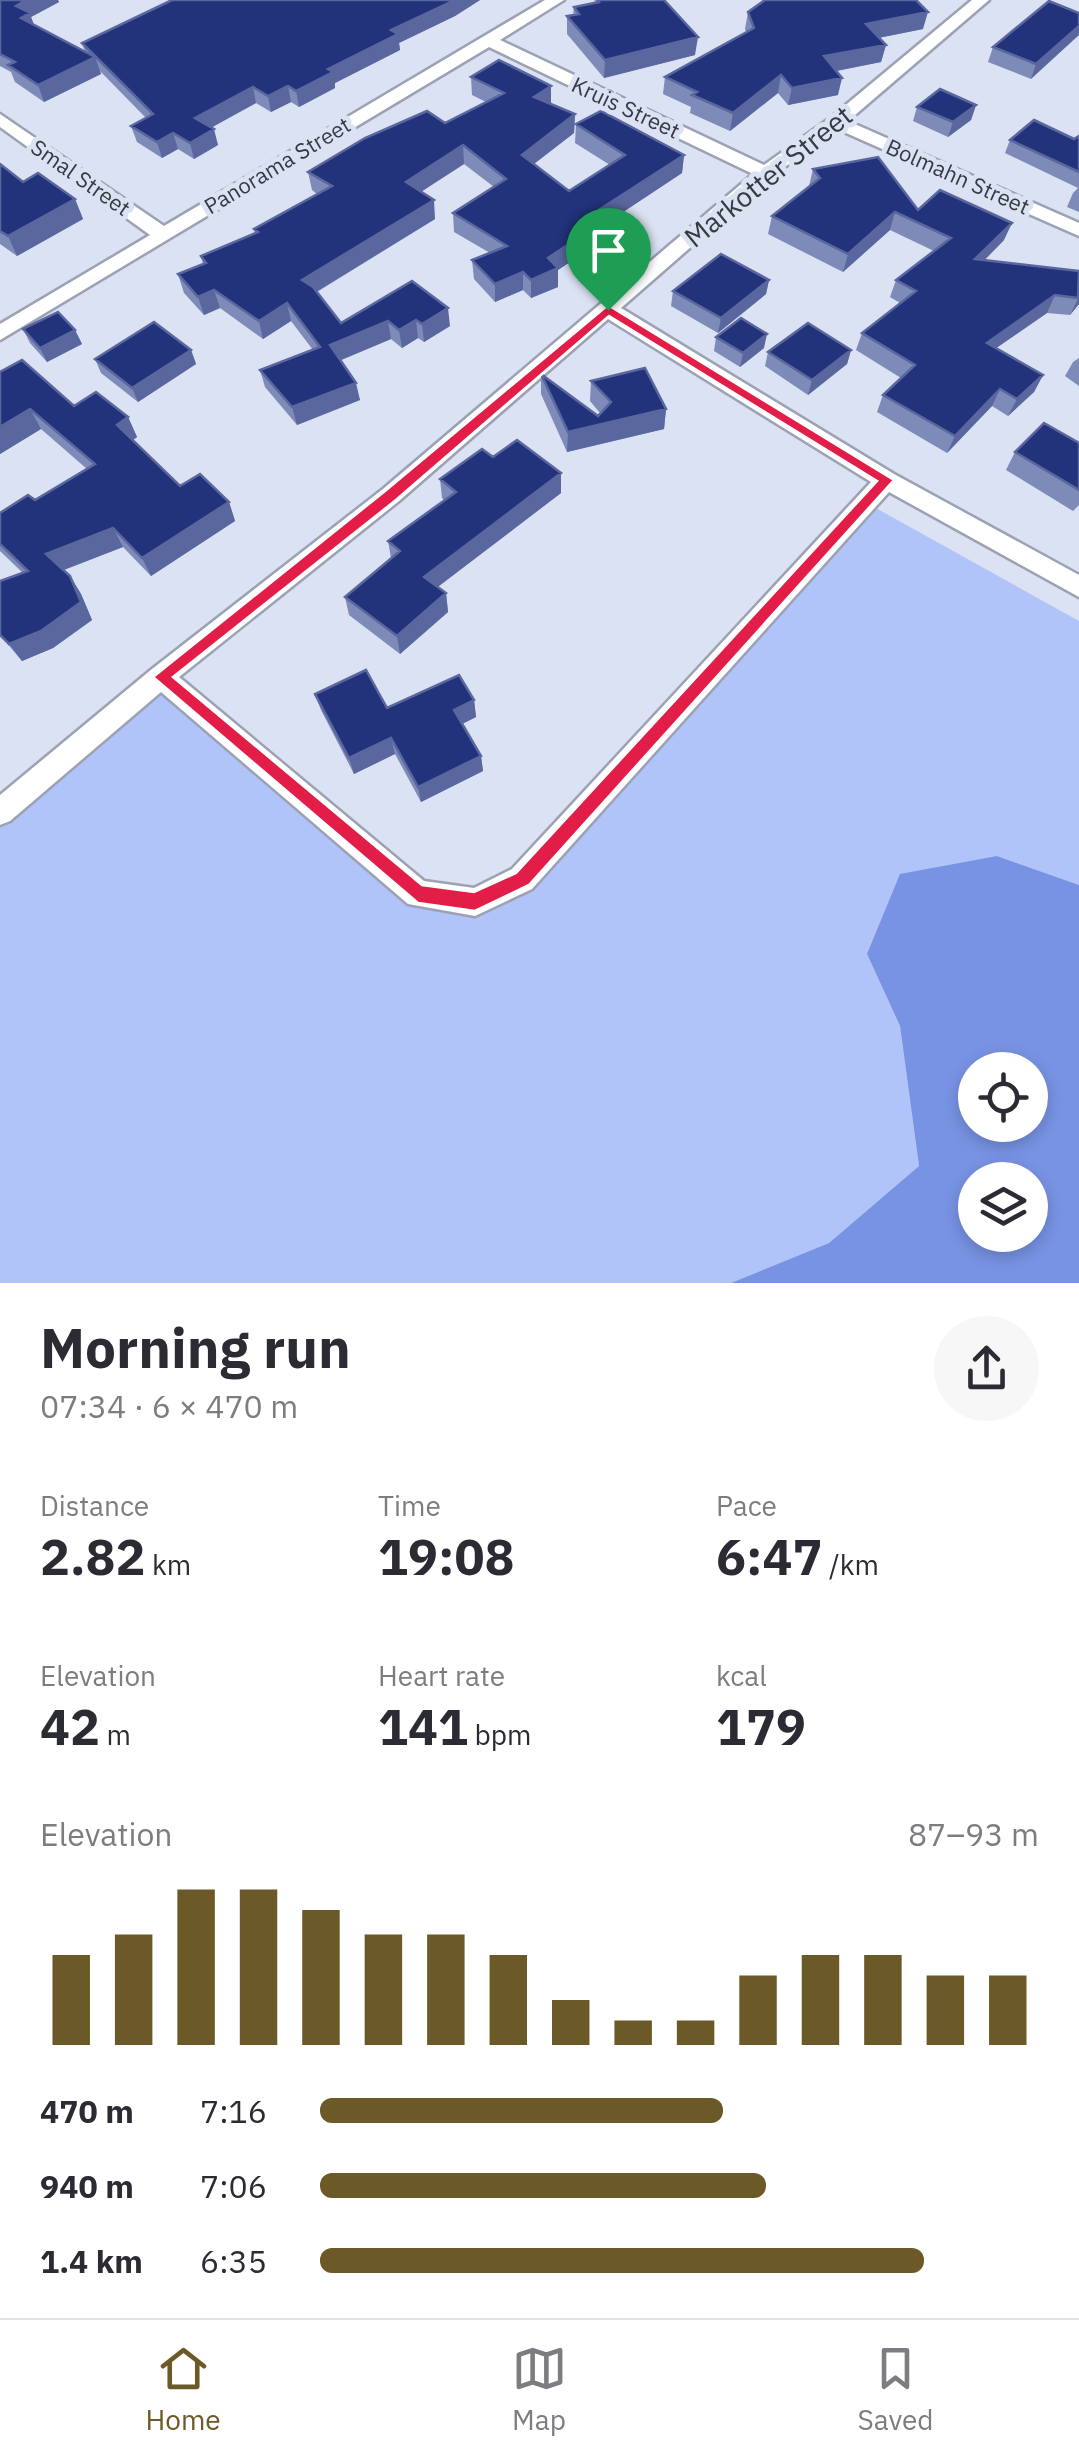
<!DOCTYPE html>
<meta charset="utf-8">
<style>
body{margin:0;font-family:"IBM Plex Sans",sans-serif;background:#f7f7f7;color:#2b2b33;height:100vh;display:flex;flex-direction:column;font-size:38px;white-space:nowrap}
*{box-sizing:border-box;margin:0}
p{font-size:32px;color:#7c7c81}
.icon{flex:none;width:55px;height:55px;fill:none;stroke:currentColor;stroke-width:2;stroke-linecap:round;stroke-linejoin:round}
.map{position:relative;height:1283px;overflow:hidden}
.side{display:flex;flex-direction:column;background:#fff;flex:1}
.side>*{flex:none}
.tools{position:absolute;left:958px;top:1052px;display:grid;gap:20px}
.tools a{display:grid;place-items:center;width:90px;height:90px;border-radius:50%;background:#fff;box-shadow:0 5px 15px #0003;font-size:50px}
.pin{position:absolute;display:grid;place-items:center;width:85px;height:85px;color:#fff;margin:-102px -42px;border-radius:50% 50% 50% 0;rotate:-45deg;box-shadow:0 0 10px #0007}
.pin .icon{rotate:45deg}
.round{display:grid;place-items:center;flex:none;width:105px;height:105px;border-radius:52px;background:#f7f7f7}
.head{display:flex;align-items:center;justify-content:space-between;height:170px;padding:0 40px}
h1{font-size:55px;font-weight:700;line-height:75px}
.figures{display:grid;grid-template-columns:repeat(3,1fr);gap:15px;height:170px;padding:10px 40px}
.figures div{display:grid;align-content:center}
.figures b{font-size:50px;font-weight:700}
.figures small{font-size:28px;font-weight:400}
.figures p{font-size:28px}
.chart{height:280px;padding:20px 40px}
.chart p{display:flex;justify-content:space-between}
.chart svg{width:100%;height:180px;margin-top:10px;stroke:#6b5927;stroke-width:6}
ul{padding:0 40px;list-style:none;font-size:32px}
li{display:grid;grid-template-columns:160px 120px 1fr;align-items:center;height:75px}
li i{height:25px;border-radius:12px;background:#6b5927}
.tabs{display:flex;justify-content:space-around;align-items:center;height:140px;border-top:2px solid #e1e1e2;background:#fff;font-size:28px;color:#7c7c81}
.tabs a{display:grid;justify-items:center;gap:5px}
.tabs .on{color:#6b5927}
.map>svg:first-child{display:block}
</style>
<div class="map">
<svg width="1079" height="1283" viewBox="0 0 1079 1283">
<rect width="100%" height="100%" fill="#dbe2f3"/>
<path fill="#b0c4f9" d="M 865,502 L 1079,621 L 1079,885 L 997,856 L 867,954 L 900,1026 L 919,1166 L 829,1243 L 731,1283 L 0,1283 L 0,812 L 161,677 L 418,894 L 475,901 L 522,879 Z"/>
<path fill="#7893e4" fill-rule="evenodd" d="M 997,856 L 1079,885 L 1079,1283 L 731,1283 L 829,1243 L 919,1166 L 900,1026 L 867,954 L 900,874 ZM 975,1070 L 1030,1070 L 1030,1125 L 975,1125 ZM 975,1180 L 1030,1180 L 1030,1235 L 975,1235 Z"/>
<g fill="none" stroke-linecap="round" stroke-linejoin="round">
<g stroke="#9ca2b3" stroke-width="5">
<path id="minor" d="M 545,0 L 564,0 L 500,40 L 764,165 L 830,118 L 972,0 L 989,0 L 848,121 L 1079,223 L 1079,236 L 837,129 L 771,177 L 621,308 L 894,474 L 1079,575 L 1079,597 L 889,492 L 532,889 L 475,916 L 408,904 L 161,692 L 10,821 L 0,825 L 0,795 L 152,669 L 383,489 L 753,174 L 489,47 L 0,340 L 0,324 L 150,235 L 0,127 L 0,114 L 164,226 ZM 608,319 L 871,482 L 512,869 L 474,888 L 424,881 L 179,677 L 399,501 Z"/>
</g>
<use href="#minor" fill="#fff" fill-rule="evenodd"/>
</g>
<path fill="#7e8ab7" d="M 0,0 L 58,0 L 59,2 L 31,17 L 34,25 L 85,52 L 82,43 L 170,1 L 169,0 L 480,0 L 455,16 L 399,43 L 400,50 L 335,83 L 335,88 L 299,107 L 291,102 L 271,112 L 256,103 L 211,127 L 218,145 L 194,159 L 178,149 L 162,158 L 137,142 L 131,126 L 146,118 L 100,71 L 101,74 L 44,102 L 15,82 L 11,72 L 0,66 Z
M 595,0 L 665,0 L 695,55 L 604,78 L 567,34 L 567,16 L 573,15 L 574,7 L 594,3 Z
M 748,12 L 923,29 L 879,38 L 886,45 L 881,62 L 837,71 L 838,95 L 788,105 L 778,93 L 730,131 L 690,113 L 691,107 L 663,94 L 665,77 L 746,32 L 745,29 Z
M 1079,13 L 1031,79 L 988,62 L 993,47 Z
M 471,77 L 551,104 L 575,114 L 574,133 L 534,164 L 569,191 L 610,165 L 575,143 L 576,124 L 684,155 L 682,173 L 602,226 L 601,241 L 558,270 L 558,287 L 531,298 L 523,290 L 495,302 L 474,279 L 472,260 L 490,253 L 454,232 L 453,213 L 494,187 L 464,164 L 421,192 L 435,219 L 317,292 L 341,323 L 412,281 L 450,326 L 424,342 L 418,338 L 402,348 L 391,339 L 341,360 L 360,400 L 297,425 L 265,387 L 260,370 L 313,350 L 291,321 L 263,339 L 220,308 L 204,315 L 184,293 L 178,274 L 203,264 L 201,256 L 255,234 L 254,229 L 317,194 L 312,190 L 308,172 L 445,123 L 486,102 L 472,95 Z
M 976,105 L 971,120 L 948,137 L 913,121 L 917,107 Z
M 1079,136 L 1079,212 L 1067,207 L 1073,193 L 1078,188 L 1005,153 L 1010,140 L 1074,139 Z
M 0,164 L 23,182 L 75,199 L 83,219 L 17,256 L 0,244 Z
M 813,169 L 918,210 L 1004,240 L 985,260 L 1079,271 L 1079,304 L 1070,315 L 1047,313 L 996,348 L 1043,375 L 1034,392 L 1008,416 L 992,406 L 947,453 L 877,412 L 883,395 L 901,378 L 856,350 L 862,333 L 900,303 L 890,297 L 896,280 L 934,251 L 890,230 L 843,272 L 768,234 L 772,216 L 809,186 Z
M 769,280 L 766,294 L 718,333 L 671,306 L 673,291 Z
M 23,329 L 75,330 L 82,344 L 47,362 L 30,343 Z
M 716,337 L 764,348 L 740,367 L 714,351 Z
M 191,350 L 196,364 L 138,402 L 101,373 L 95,359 Z
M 851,350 L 847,364 L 808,395 L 765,366 L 768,352 Z
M 1079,358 L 1079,386 L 1065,376 L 1073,362 Z
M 0,372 L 74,406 L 128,417 L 137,437 L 133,440 L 180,486 L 229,502 L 235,521 L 151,576 L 123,547 L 64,570 L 70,576 L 81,594 L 92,620 L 53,648 L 22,661 L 0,635 L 23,573 L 0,551 L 0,513 L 35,500 L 87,469 L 41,429 L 0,454 Z
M 541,374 L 598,416 L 600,413 L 590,401 L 591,381 L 666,409 L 664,429 L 567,452 L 541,394 Z
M 1079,443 L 1079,505 L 1073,511 L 1006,470 L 1015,452 Z
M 493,457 L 561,473 L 561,493 L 437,587 L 446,593 L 448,612 L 400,654 L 349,615 L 345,597 L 391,558 L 388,541 L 444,500 L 442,498 L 440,479 Z
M 315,694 L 387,708 L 474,700 L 476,717 L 462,724 L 481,756 L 483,771 L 421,802 L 395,754 L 354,774 L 321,710 Z"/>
<path fill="#5a679f" d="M 26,0 L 58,0 L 59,2 L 31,17 L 36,30 L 28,34 L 16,6 Z
M 455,0 L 480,0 L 455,16 L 399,43 L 400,50 L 335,83 L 335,88 L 299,107 L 296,91 L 391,30 Z
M 928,12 L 923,29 L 862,41 L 866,24 Z
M 1079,26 L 1079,35 L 1031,79 L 1036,64 Z
M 698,37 L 695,55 L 604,78 L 605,60 Z
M 886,45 L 881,62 L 820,74 L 824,56 Z
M 95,57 L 101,74 L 44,102 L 38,85 Z
M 781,75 L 778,93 L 730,131 L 733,113 Z
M 842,78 L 838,95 L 788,105 L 792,88 Z
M 288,86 L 291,102 L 271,112 L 268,96 Z
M 551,86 L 551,104 L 534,97 Z
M 253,87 L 256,103 L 200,134 L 195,118 Z
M 976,105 L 971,120 L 948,137 L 953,122 Z
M 575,114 L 574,133 L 522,173 L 522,155 Z
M 214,129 L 218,145 L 194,159 L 190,143 Z
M 173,133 L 178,149 L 162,158 L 157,142 Z
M 463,145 L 464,164 L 408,200 L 406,182 Z
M 684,155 L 682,173 L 602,226 L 601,241 L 558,270 L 558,287 L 531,298 L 531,280 L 548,258 L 591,215 Z
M 75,199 L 83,219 L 17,256 L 8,236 Z
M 434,200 L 435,219 L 306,298 L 302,280 Z
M 895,212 L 890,230 L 843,272 L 848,254 Z
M 1012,223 L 1004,240 L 968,276 L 975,259 Z
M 523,272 L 523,290 L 495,302 L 495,284 Z
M 769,280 L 766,294 L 718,333 L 721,318 Z
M 214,290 L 220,308 L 204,315 L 198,297 Z
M 1055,295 L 1047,313 L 979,360 L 987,343 Z
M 1079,297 L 1079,304 L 1070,315 Z
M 287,303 L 291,321 L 263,339 L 259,321 Z
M 448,308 L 450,326 L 424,342 L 422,324 Z
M 416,320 L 418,338 L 402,348 L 399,330 Z
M 388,321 L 391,339 L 334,363 L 330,345 Z
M 75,330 L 82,344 L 47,362 L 40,348 Z
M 767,334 L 764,348 L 740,367 L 743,353 Z
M 191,350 L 196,364 L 138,402 L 132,388 Z
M 851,350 L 847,364 L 808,395 L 812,380 Z
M 1043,375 L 1034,392 L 1008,416 L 1017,399 Z
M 356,383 L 360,400 L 297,425 L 292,407 Z
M 1000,389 L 992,406 L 947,453 L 955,436 Z
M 30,409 L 41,429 L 0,454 L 0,427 Z
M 666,409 L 664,429 L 567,452 L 568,432 Z
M 128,417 L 137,437 L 126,445 L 117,425 Z
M 561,473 L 561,493 L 426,596 L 424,577 Z
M 229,502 L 235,521 L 151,576 L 142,558 Z
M 113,528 L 123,547 L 58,572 L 46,554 Z
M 70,576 L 81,594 L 92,620 L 53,648 L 22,661 L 9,644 Z
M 446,593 L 448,612 L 400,654 L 397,636 Z
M 474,700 L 476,717 L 456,727 L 454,710 Z
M 391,738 L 395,754 L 354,774 L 349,758 Z
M 481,756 L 483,771 L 421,802 L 418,787 Z"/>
<path fill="#22327b" stroke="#5a679f" stroke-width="2.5" d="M 0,0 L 26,0 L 16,6 L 30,13 L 21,18 L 95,57 L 38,85 L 8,65 L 15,62 L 0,54 Z
M 172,0 L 455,0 L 391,30 L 398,34 L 328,69 L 333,72 L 296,91 L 288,86 L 268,96 L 253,87 L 195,118 L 214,129 L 190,143 L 173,133 L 157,142 L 131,126 L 153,114 L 82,43 Z
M 598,0 L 664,0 L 698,37 L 605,60 L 567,16 L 579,14 L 574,7 L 599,2 Z
M 765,0 L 916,0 L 928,12 L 866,24 L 886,45 L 824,56 L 842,78 L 792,88 L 781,75 L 733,113 L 692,95 L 697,92 L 665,77 L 754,28 L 748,12 Z
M 1049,1 L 1079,13 L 1079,26 L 1036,64 L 993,47 Z
M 499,60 L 551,86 L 534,97 L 575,114 L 522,155 L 569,191 L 625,155 L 576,124 L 601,111 L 684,155 L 591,215 L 602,222 L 548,258 L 558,268 L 531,280 L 523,272 L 495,284 L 472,260 L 507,246 L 453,213 L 506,179 L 463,145 L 406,182 L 434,200 L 302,280 L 313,287 L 341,323 L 412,281 L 448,308 L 422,324 L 416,320 L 399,330 L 388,321 L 330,345 L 356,383 L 292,407 L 260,370 L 320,347 L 287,303 L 259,321 L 214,290 L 198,297 L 178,274 L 206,263 L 201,256 L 258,232 L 254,229 L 332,186 L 308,172 L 365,138 L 427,111 L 445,123 L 504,93 L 471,77 Z
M 940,89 L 976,105 L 953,122 L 917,107 Z
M 1034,120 L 1074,139 L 1079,136 L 1079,172 L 1010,140 Z
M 878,157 L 918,210 L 940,190 L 1012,223 L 975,259 L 1079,271 L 1078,298 L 1055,295 L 987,343 L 1043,375 L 1017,399 L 1000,389 L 955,436 L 883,395 L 915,365 L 862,333 L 916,291 L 896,280 L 951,238 L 895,212 L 848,254 L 772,216 L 820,178 L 813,169 Z
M 0,164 L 23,182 L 38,173 L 75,199 L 8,236 L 0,231 Z
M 721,254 L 769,280 L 721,318 L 673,291 Z
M 58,312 L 75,330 L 40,348 L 23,329 Z
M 741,318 L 767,334 L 743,353 L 716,337 Z
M 154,322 L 191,350 L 132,388 L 95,359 Z
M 808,323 L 851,350 L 812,380 L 768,352 Z
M 22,360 L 74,406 L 96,392 L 128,417 L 117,425 L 180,486 L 200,474 L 229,502 L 142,558 L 113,528 L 46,554 L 70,576 L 81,602 L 41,631 L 9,644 L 0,635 L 0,581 L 28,571 L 0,544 L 0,513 L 28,495 L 35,500 L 95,464 L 30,409 L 0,427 L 0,372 Z
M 645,368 L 666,409 L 568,432 L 541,374 L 598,416 L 611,402 L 591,381 Z
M 1044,423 L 1079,443 L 1079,490 L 1015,452 Z
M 517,440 L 561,473 L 424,577 L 446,593 L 397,636 L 345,597 L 400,551 L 388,541 L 456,492 L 440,479 L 482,449 L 493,457 Z
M 366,670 L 387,708 L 459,675 L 474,700 L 454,710 L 481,756 L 418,787 L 391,738 L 349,758 L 315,694 Z"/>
<path fill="#e11d48" stroke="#fff" stroke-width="2.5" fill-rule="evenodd" d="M 608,305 L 894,480 L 529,885 L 475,911 L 418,903 L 153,677 L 385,491 ZM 609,316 L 877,481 L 516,873 L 474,892 L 422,885 L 173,677 L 396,500 Z"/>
<g text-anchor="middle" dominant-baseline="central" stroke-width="10" stroke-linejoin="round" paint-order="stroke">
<g font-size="22" fill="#383a41" stroke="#dbe2f3">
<text transform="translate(626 107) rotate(25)">Kruis Street</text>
<text transform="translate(277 165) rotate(-31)">Panorama Street</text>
<text transform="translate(958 176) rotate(24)">Bolmahn Street</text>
<text transform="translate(81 177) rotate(35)">Smal Street</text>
</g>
<g font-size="28" fill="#383a41" stroke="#dbe2f3">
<text transform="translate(768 176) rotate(-39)">Markotter Street</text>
</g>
</g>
</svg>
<div class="tools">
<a><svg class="icon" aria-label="locate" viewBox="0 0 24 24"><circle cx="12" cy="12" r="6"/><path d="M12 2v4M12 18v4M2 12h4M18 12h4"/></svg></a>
<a><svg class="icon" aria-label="layers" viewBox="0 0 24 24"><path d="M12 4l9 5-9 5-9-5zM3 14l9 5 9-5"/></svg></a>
</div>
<div class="pin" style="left:608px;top:310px;background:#1e9e55"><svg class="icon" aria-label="arrive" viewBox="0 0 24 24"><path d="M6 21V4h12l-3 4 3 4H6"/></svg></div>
</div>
<section class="side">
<div class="head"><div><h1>Morning run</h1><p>07:34 · 6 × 470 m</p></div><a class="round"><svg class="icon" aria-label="share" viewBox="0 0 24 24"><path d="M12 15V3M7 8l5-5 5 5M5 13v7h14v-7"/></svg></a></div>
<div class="figures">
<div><p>Distance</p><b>2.82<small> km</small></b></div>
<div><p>Time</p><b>19:08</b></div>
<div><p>Pace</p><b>6:47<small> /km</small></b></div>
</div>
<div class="figures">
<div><p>Elevation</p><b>42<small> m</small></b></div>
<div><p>Heart rate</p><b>141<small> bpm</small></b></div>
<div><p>kcal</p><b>179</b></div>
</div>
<div class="chart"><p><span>Elevation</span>87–93 m</p>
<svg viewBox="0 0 160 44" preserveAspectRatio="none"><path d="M5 44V22M15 44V17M25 44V6M35 44V6M45 44V11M55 44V17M65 44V17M75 44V22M85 44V33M95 44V38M105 44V38M115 44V27M125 44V22M135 44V22M145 44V27M155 44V27"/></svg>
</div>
<ul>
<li><b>470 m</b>7:16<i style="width:56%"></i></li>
<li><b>940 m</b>7:06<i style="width:62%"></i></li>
<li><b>1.4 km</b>6:35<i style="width:84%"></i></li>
</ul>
</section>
<nav class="tabs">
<a class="on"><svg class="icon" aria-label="home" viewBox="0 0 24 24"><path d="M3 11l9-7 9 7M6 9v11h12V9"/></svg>Home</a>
<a><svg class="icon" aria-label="map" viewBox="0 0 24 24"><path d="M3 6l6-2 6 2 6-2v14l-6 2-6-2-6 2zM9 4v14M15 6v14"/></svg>Map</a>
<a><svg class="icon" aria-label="saved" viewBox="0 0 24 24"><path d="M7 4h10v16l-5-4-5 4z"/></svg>Saved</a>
</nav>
